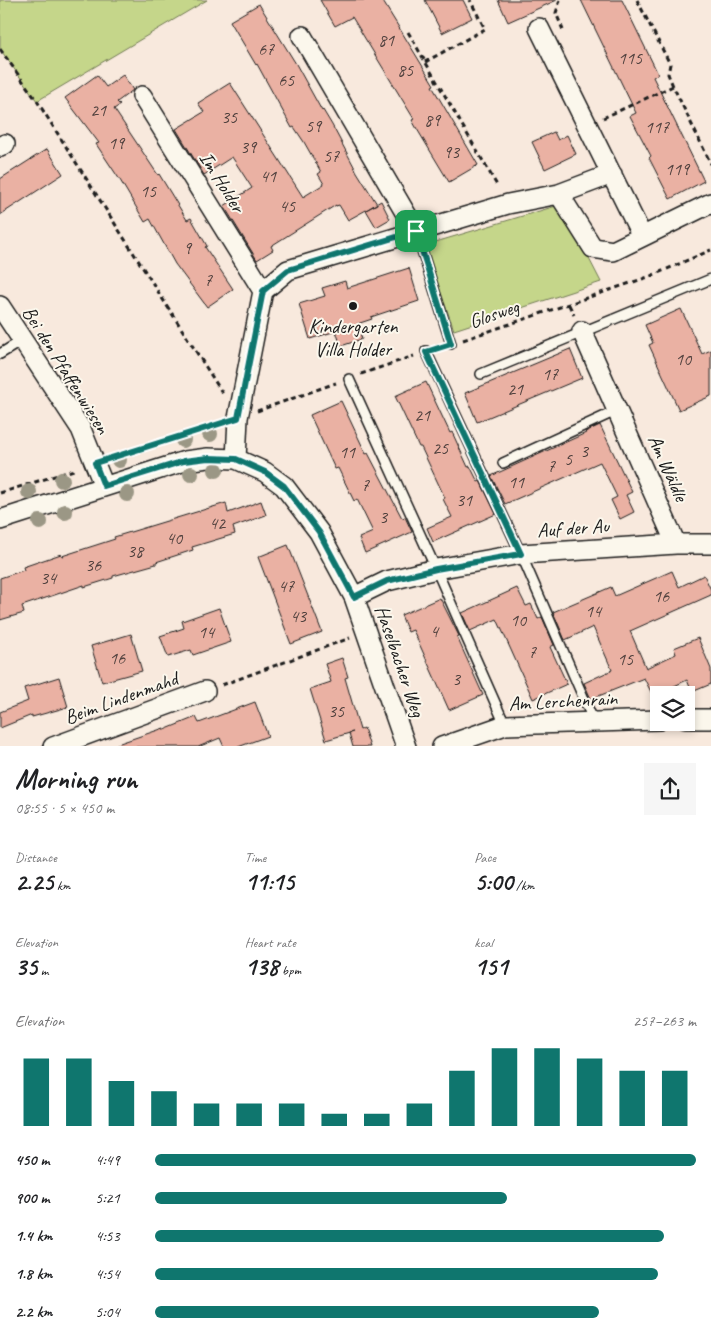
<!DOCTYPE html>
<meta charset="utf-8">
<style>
body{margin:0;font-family:Caveat,sans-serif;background:#f6f6f6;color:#202124;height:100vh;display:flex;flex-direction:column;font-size:19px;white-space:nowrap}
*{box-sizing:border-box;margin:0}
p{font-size:16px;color:#757577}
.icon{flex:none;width:28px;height:28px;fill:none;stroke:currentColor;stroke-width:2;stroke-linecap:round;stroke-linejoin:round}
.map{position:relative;height:746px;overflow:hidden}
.details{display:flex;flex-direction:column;background:#fff;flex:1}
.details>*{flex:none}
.tools{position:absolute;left:650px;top:686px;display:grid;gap:10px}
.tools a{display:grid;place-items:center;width:45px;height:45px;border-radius:0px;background:#fff;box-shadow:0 2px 8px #0003;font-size:25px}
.pin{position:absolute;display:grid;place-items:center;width:42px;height:42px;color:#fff;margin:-21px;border-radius:10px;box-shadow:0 2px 8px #0006}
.round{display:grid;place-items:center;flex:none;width:52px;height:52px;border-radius:0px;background:#f6f6f6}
.headline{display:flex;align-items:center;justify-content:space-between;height:85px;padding:0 15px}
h1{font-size:28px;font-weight:700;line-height:38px}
.figures{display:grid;grid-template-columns:repeat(3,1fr);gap:8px;height:85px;padding:5px 15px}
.figures div{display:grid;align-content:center}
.figures b{font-size:25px;font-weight:700}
.figures small{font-size:14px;font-weight:400}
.figures p{font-size:14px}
.chart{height:140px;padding:10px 15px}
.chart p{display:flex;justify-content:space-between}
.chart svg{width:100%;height:90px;margin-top:5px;stroke:#0f766e;stroke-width:6}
ul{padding:0 15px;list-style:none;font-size:16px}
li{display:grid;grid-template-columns:80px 60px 1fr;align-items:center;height:38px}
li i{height:12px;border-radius:6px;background:#0f766e}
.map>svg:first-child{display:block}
</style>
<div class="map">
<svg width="711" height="747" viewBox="0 0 711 747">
<rect width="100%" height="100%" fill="#f8e9dd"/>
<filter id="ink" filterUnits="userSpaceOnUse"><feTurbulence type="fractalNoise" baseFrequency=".02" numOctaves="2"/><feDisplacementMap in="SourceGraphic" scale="10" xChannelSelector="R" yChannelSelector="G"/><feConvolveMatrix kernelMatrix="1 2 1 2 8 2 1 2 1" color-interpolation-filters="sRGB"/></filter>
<g filter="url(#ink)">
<path fill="#c5d68a" stroke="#707953" d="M 0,0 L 207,0 L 37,101 L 0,49 Z
M 556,206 L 566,214 L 601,282 L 454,330 L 426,250 L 429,244 Z"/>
<path fill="#eab1a3" stroke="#1c1c1c" d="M 320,0 L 382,0 L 414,52 L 434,85 L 432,86 L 478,165 L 449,182 L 417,129 L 412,120 L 414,119 L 352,17 L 335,26 Z
M 425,0 L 463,0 L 472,18 L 442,33 Z
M 498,0 L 557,0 L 508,22 Z
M 581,0 L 622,0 L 658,74 L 653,77 L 704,181 L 670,199 L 649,158 L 651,156 L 630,116 L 636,113 Z
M 259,4 L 296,64 L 322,111 L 323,110 L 332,125 L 357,172 L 377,204 L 348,220 L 339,205 L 336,206 L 336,205 L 271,246 L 273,250 L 257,260 L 224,206 L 252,188 L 232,157 L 204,175 L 176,129 L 204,112 L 198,103 L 230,83 L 303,197 L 324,184 L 318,174 L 321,172 L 304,142 L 294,127 L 292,128 L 257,64 L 256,65 L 230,21 Z
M 97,75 L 106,87 L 123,75 L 133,90 L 117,102 L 120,105 L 114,109 L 158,175 L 159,174 L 187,220 L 191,218 L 207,246 L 205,247 L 233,289 L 207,307 L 175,264 L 150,219 L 145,222 L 120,180 L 96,144 L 99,143 L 65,98 Z
M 554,132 L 558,140 L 567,135 L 576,154 L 545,169 L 532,142 Z
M 47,149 L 63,174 L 0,215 L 0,179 Z
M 381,201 L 390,219 L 376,227 L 366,210 Z
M 409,268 L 419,301 L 371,317 L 372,319 L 357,324 L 362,339 L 341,346 L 336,331 L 310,339 L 299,304 L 325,296 L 322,288 L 345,281 L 347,288 Z
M 681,309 L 702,354 L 711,350 L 711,396 L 679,410 L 649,345 L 653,343 L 645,325 Z
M 570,349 L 582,378 L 477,422 L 465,393 Z
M 426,382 L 450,433 L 452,432 L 468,467 L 470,466 L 478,482 L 480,481 L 496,514 L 433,542 L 427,528 L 452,517 L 443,499 L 445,498 L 421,447 L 419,447 L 395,396 Z
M 341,401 L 366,454 L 368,453 L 402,518 L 405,517 L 412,532 L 365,553 L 359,538 L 373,532 L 357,499 L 354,501 L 338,468 L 335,469 L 310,415 Z
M 600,425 L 632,492 L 626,495 L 634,512 L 620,519 L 611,500 L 617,497 L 600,462 L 505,504 L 491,476 L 586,433 L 585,432 Z
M 261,501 L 266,515 L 233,527 L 235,534 L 192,547 L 193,550 L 156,562 L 156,564 L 113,576 L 113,578 L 84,587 L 84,585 L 22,606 L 24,613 L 0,620 L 0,578 L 24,570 L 23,567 L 61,554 L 62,556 L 115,539 L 114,537 L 226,503 L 228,513 Z
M 288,545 L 322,632 L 291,644 L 258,557 Z
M 672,571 L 679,587 L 704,575 L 711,590 L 711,595 L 630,631 L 646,668 L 676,654 L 674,648 L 698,638 L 711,669 L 711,684 L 692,692 L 687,680 L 653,696 L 644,678 L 591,699 L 584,683 L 612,670 L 593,627 L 565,640 L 553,612 L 611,587 L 615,596 Z
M 517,588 L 526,606 L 531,604 L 538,619 L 542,617 L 554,645 L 550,647 L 567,684 L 533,699 L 497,619 L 470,631 L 462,613 Z
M 440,598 L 459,636 L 457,637 L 483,695 L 449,710 L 413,630 L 408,632 L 401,615 Z
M 219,608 L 231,642 L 193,655 L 191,650 L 168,657 L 160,636 L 184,628 L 182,621 Z
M 131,634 L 142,671 L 102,682 L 91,646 Z
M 342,658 L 348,677 L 345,678 L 360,730 L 364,728 L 370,747 L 353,747 L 349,733 L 353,732 L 326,740 L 310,689 L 331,682 L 325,664 Z
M 59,677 L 68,707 L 32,717 L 32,715 L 0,728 L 0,712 L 28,701 L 24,688 Z
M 255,702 L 268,736 L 238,747 L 224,747 L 220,738 L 198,747 L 117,747 L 117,744 L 164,728 L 164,730 L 196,717 L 199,723 Z"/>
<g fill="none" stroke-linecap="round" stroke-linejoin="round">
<g stroke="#1c1c1c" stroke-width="12">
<path id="lane" d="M 416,231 L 451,344
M 426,351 L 521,554 L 594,722
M 0,354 L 23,340
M 481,374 L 711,279
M 349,379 L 436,569 L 505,725
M 503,463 L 618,410"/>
</g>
<g stroke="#1c1c1c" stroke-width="22">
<path id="street" d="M 539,28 L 642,236
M 302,36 L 416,231
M 142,96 L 263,291
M 0,147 L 5,144
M 559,194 L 593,248 L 613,251 L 711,203
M 0,306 L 81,429 L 104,486
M 582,331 L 676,544
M 236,459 L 238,418 L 263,291 L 288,270 L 508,204 L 559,194 L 612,174
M 0,520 L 185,461 L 208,458 L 236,459 L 265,472 L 284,486 L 319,532 L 354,597 L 406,747
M 354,597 L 387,581 L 436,569 L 521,554 L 676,544 L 711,544
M 686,719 L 711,719
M 53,747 L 205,691
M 442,747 L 505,725 L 659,720"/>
</g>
<path stroke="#1c1c1c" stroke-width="3" stroke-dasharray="5 4" stroke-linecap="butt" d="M 560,0 L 556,13 L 563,30
M 637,0 L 670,64 L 668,74 L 673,86
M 408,32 L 498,187
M 0,49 L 37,101 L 223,394
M 425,62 L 485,29 L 470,0
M 603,118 L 673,86 L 711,164
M 569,305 L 574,315
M 463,340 L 651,276 L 711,250
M 361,374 L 414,356
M 257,411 L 336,383
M 112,458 L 220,423
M 0,493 L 77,469
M 222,685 L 350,638"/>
<use href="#lane" stroke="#fbf7ec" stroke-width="9"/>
<use href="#street" stroke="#fbf7ec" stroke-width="19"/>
</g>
<g fill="#9b9785">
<circle cx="210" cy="434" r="8"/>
<circle cx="183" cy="440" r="8"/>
<circle cx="119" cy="460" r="8"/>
<circle cx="216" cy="470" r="8"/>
<circle cx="191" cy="474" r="8"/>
<circle cx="62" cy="480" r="8"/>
<circle cx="29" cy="492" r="8"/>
<circle cx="127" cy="494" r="8"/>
<circle cx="65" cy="512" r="8"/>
<circle cx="40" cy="522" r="8"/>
</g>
</g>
<g fill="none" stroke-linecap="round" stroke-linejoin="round" filter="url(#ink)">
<g stroke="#fff" stroke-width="10">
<path id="route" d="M 416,231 L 451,344 L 426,352 L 521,554 L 436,569 L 387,581 L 354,597 L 319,532 L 284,486 L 265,472 L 236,459 L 208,458 L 184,461 L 104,486 L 95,463 L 238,418 L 263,291 L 288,270 Z"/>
</g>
<use href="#route" stroke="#0f766e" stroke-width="6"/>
</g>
<circle fill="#1c1c1c" stroke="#fbf7ec" stroke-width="2" cx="353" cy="306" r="5"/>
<g text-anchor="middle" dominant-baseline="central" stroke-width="4" stroke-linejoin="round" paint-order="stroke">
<g font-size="18" fill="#50413e">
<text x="386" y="40">81</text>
<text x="266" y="49">67</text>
<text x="630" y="58">115</text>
<text x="405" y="70">85</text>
<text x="286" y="80">65</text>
<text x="98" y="110">21</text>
<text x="229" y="117">35</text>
<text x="432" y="120">89</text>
<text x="313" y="126">59</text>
<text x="657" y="127">117</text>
<text x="116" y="143">19</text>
<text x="248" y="147">39</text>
<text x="451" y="152">93</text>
<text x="331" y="156">57</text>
<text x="677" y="169">119</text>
<text x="268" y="176">41</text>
<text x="148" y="191">15</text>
<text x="287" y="206">45</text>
<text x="187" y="248">9</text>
<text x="208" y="280">7</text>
<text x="683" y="359">10</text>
<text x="550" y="374">17</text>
<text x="515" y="389">21</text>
<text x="422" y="415">21</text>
<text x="440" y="448">25</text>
<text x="584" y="451">3</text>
<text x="347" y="452">11</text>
<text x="568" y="459">5</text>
<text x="551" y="466">7</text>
<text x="516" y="482">11</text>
<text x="365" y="485">7</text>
<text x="464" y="500">31</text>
<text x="383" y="517">3</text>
<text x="217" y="523">42</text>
<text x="174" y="538">40</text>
<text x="135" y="551">38</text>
<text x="93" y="565">36</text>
<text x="48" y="578">34</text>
<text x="286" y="586">47</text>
<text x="661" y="596">16</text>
<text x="593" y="611">14</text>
<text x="298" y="616">43</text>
<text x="518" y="620">10</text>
<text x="434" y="631">4</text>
<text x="206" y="632">14</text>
<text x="532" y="652">7</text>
<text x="117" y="658">16</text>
<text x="625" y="659">15</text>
<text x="456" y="679">3</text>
<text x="336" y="711">35</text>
</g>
<g font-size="20" fill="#1c1c1c" stroke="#fbf7ec">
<text transform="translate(222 182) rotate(58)">Im Holder</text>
<text transform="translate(494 314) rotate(-19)">Glosweg</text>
<text transform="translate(66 370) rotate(58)">Bei den Pfaffenwiesen</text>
<text transform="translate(668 468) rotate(66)">Am Wäldle</text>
<text transform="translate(573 528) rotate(-4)">Auf der Au</text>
<text transform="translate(400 661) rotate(71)">Haselbacher Weg</text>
<text transform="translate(121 698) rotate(-20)">Beim Lindenmahd</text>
<text transform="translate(563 701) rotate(-3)">Am Lerchenrain</text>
</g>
<g font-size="20" fill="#1c1c1c" stroke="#fbf7ec">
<text x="353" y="326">Kindergarten<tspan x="353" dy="23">Villa Holder</tspan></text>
</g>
</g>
</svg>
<div class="tools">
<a><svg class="icon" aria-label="layers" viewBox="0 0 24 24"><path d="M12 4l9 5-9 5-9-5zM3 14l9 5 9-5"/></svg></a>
</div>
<div class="pin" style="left:416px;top:231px;background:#1e9e55"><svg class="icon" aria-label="arrive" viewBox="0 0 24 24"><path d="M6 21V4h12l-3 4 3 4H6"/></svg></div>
</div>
<section class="details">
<div class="headline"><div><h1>Morning run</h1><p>08:55 · 5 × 450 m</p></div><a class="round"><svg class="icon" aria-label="share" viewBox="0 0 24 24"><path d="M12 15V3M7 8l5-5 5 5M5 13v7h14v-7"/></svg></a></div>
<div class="figures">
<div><p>Distance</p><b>2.25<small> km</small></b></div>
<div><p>Time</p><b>11:15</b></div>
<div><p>Pace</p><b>5:00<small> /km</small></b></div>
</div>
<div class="figures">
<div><p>Elevation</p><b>35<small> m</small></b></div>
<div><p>Heart rate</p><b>138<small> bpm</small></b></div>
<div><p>kcal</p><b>151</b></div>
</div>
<div class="chart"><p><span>Elevation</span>257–263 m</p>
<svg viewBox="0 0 160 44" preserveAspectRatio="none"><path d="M5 44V11M15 44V11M25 44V22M35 44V27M45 44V33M55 44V33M65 44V33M75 44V38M85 44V38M95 44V33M105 44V17M115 44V6M125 44V6M135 44V11M145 44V17M155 44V17"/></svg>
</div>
<ul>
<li><b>450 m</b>4:49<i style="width:100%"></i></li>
<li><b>900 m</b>5:21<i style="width:65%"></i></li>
<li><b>1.4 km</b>4:53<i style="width:94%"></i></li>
<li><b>1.8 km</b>4:54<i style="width:93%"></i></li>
<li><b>2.2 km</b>5:04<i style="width:82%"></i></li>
</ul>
</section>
